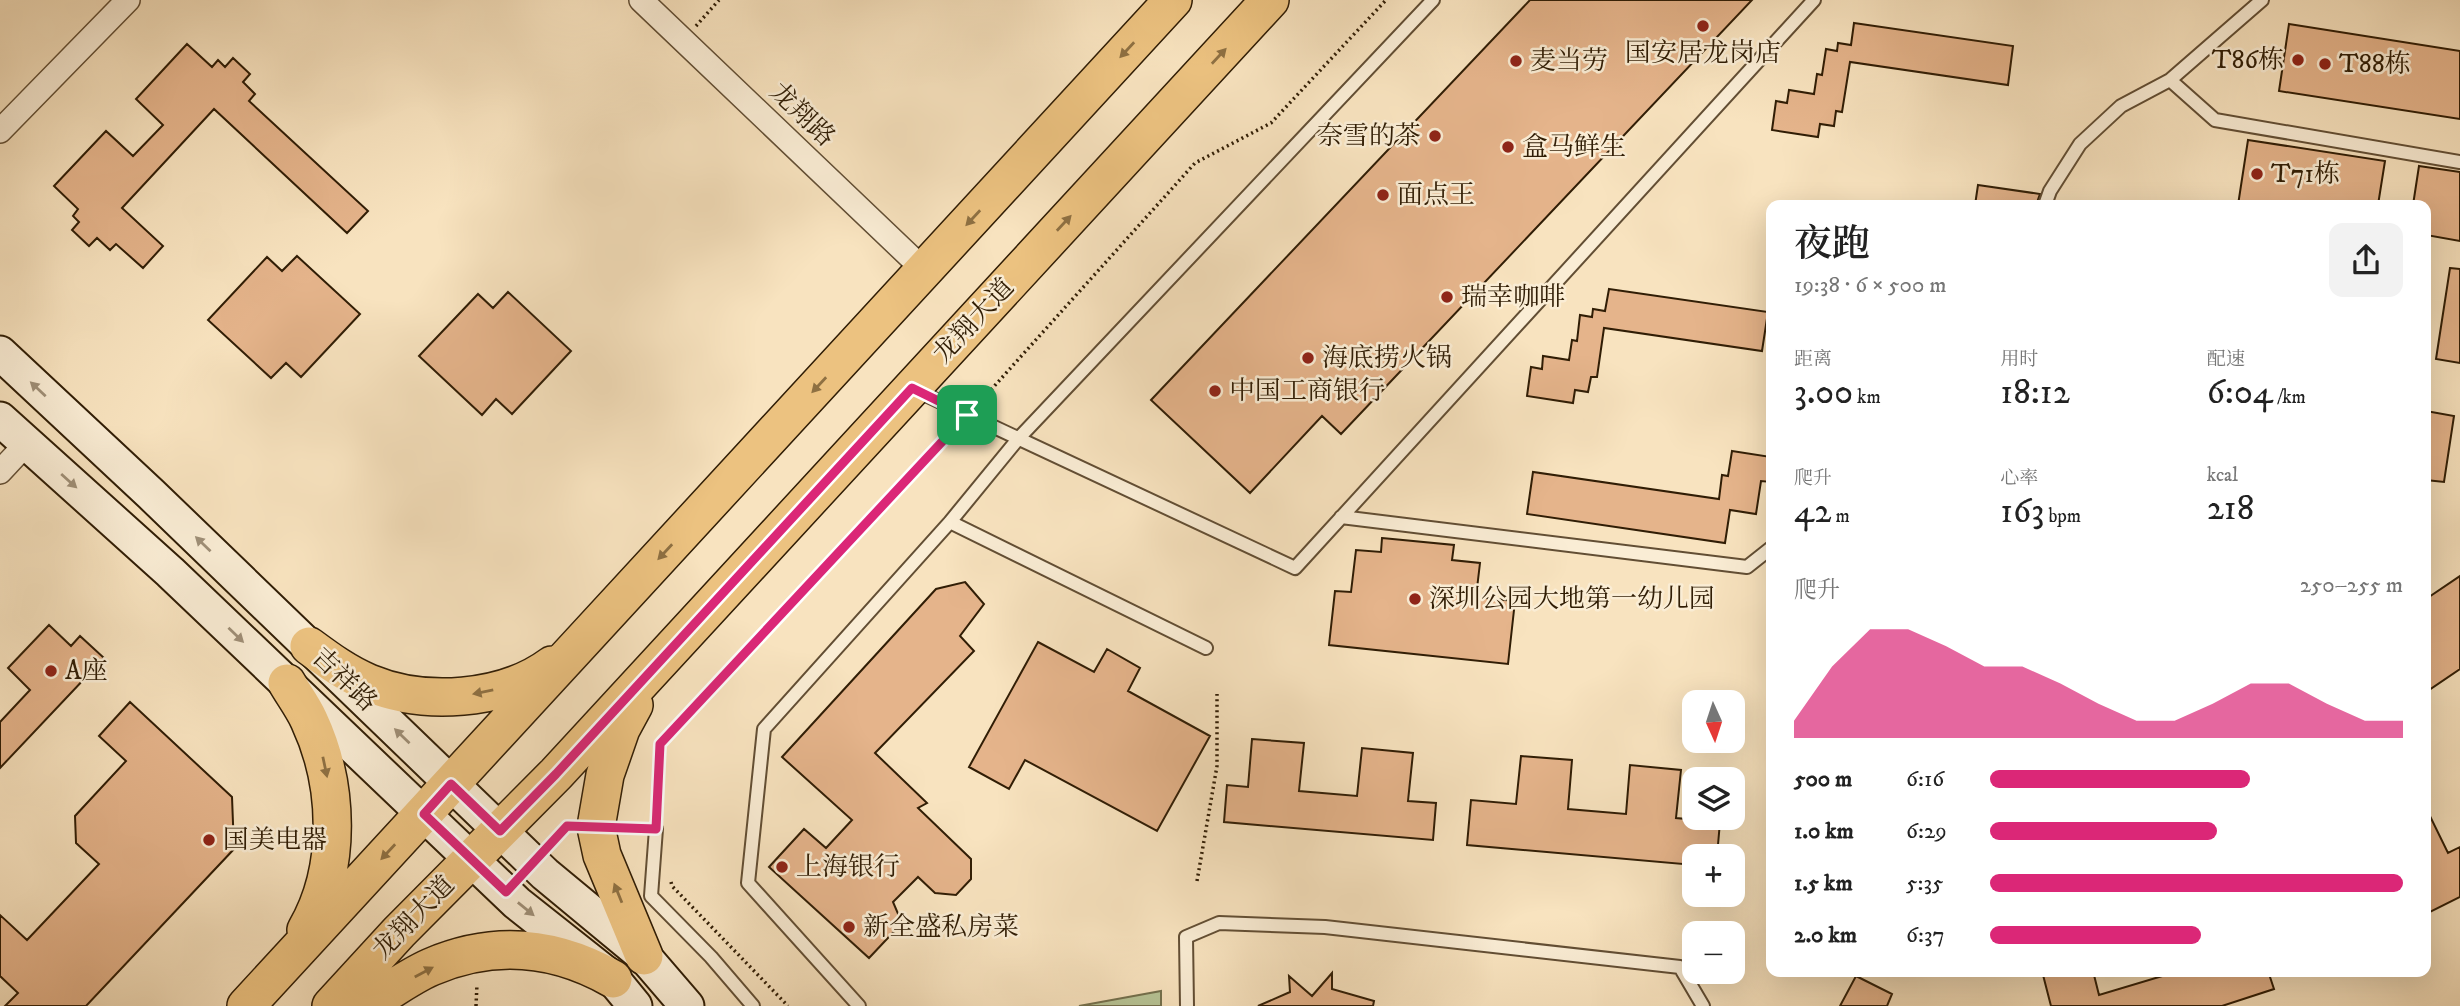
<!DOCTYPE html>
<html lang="zh">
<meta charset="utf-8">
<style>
body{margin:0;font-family:"IM FELL DW Pica","Noto Serif SC",serif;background:#f2f2f2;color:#222;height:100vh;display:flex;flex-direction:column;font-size:26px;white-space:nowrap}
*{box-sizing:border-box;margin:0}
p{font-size:23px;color:#767676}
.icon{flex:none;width:38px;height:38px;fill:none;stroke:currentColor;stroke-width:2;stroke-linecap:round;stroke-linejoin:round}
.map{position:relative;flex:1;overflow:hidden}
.panel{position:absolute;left:1766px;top:200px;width:665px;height:777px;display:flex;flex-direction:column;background:#fff;border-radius:14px;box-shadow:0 7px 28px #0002}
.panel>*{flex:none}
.needle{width:46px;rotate:177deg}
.tools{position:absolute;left:1682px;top:690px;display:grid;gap:14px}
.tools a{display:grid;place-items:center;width:63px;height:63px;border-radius:14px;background:#fff;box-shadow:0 7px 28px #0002;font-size:35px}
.pin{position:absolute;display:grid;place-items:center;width:60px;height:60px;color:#fff;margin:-30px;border-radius:14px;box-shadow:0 4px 10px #0006}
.round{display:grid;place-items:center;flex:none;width:74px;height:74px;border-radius:14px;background:#f2f2f2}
.overview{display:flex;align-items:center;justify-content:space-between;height:119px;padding:0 28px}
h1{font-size:38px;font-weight:600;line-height:52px}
.figures{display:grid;grid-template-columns:repeat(3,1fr);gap:10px;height:119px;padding:7px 28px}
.figures div{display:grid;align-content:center}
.figures b{font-size:35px;font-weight:600}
.figures small{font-size:19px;font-weight:400}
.figures p{font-size:19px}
.chart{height:196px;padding:14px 28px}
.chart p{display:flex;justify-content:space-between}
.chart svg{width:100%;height:126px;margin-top:7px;fill:#db2777;opacity:.7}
ul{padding:0 28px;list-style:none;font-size:23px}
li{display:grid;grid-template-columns:112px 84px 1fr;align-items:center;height:52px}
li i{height:18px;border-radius:9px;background:#db2777}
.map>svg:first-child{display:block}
</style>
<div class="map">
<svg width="2460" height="1006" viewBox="0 0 2460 1006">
<rect width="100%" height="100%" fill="#f8e3bf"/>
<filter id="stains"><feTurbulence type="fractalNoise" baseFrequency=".00286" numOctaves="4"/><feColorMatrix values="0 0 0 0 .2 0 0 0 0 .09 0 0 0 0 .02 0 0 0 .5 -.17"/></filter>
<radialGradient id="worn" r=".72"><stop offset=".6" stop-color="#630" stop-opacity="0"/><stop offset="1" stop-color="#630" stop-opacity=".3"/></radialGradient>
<path fill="#b7c597" stroke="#74714e" stroke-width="2" d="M 1161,991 L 1161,1006 L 1079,1006 Z"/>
<path fill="#e5b48b" stroke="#301d05" stroke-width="2" d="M 1530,0 L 1752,0 L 1341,434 L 1322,416 L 1250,493 L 1151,400 Z
M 1854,23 L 2013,46 L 2008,85 L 1850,62 L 1842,112 L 1836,111 L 1834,126 L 1820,124 L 1818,137 L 1772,130 L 1776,101 L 1787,103 L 1789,90 L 1814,94 L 1817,74 L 1822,75 L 1826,49 L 1837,51 L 1838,43 L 1851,45 Z
M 2289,24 L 2460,51 L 2460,119 L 2279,91 Z
M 187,44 L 212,67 L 218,60 L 225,67 L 233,58 L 250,74 L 243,82 L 255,94 L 249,101 L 368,211 L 347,233 L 214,109 L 122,208 L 163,246 L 143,268 L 116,244 L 110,250 L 97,238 L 89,246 L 72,230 L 79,222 L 73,216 L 78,209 L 54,186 L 106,131 L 133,156 L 163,125 L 136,99 Z
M 2248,140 L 2385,161 L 2378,205 L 2238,205 Z
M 2419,166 L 2460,172 L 2460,241 L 2426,235 L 2426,205 L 2413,205 Z
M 1978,185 L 2040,194 L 2036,205 L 1975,205 Z
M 297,256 L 360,314 L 301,377 L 286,363 L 271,378 L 208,320 L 267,257 L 282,271 Z
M 2450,268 L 2460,269 L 2460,363 L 2436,359 Z
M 1609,289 L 1768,312 L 1762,351 L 1604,328 L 1597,377 L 1591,377 L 1588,392 L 1575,390 L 1573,403 L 1527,396 L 1531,367 L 1542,369 L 1543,356 L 1569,360 L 1572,340 L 1577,341 L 1580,315 L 1592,317 L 1593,309 L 1605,311 Z
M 508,292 L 571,351 L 512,414 L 496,399 L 482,415 L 419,356 L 478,294 L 493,308 Z
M 2426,411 L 2454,416 L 2444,482 L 2426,480 Z
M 1732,451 L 1771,457 L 1771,482 L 1761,481 L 1756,514 L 1730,510 L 1725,543 L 1527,514 L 1533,472 L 1719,499 L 1722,475 L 1728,476 Z
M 1382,538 L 1454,545 L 1452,560 L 1480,563 L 1476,597 L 1515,601 L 1508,664 L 1329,645 L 1335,591 L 1351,592 L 1356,550 L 1381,552 Z
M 2460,576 L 2460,669 L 2426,692 L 2426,599 Z
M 965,582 L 984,604 L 960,636 L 974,651 L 875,753 L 927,803 L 918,808 L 971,859 L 971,879 L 956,895 L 935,893 L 918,877 L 893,902 L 902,923 L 869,958 L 769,867 L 804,829 L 826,848 L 852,820 L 782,757 L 936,589 Z
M 49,625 L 71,646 L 80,636 L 104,658 L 0,768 L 0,722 L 30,690 L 8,668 Z
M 1038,642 L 1094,672 L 1107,649 L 1140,668 L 1128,691 L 1210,736 L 1157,831 L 1025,760 L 1009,789 L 969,767 Z
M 130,702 L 232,797 L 234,849 L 86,1006 L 5,1006 L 18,993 L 0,976 L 0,915 L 27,940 L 99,864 L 76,843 L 75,816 L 126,761 L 99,736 Z
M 1252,739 L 1304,743 L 1299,791 L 1357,796 L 1362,748 L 1413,753 L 1408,801 L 1436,803 L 1433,840 L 1224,822 L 1227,785 L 1248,787 Z
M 1521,756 L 1572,760 L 1568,809 L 1626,814 L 1630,765 L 1681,770 L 1676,818 L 1720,822 L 1717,856 L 1694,856 L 1694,865 L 1467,845 L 1471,800 L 1516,804 Z
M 2426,808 L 2448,853 L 2460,847 L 2460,897 L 2426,914 Z
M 2042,971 L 2093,971 L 2099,995 L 2179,971 L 2268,971 L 2274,989 L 2222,1006 L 2051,1006 Z
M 1332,973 L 1332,989 L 1374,1001 L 1373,1006 L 1258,1006 L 1290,992 L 1289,976 L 1312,996 Z
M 1856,976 L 1892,994 L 1887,1006 L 1840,1006 Z"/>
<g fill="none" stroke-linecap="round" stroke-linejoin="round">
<g stroke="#624e34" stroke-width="16">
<path id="lane" d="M 2170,80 L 2215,120 L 2460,162
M 2045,205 L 2050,191 L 2080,144 L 2121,106 L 2170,80 L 2262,0
M 915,390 L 1295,568 L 1814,0
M 1341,517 L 1747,567 L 1771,548
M 950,522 L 1206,648
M 656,829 L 651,896 L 711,957 L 753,1006
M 859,1006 L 748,883 L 764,729 L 950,522 L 1018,439 L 1433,0
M 1187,1006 L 1186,937 L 1219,923 L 1325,927 L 1680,967 L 1703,1006"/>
</g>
<g stroke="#624e34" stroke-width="26">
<path id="street" d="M 641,0 L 924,270
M 0,131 L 128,0
M 0,472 L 27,443"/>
</g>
<g stroke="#301d05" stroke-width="37">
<path id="secondary" d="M 0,353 L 151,494 L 545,874 L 644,956 L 687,1006
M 0,419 L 170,572 L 517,903 L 613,979 L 635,1006"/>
</g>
<g stroke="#301d05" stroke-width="40">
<path id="primary" d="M 309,646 C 328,660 347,674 369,683 C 424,706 503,701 552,665
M 287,683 C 294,695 303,707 309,720 C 339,784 342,868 306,930
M 634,705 L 621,729 L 605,775 L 596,827 L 602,855 L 644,956
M 246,1006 L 1173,0
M 331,1006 L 399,932 L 556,774 L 1270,0
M 366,1006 C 387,993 408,977 431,967 C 494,940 555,946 613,979"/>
</g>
<path stroke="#301d05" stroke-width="3.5" stroke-dasharray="2 3.5" stroke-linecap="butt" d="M 696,26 L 719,0
M 980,402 L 1195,163 L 1271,123 L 1386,0
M 656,815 L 660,744 L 955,428
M 625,828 L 641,829
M 552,842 L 568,826
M 1197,881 L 1217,766 L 1217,694
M 671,882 L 672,886 L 788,1006
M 476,1006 L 477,984"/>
<use href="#lane" stroke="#faedd5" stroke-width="12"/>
<use href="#street" stroke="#faedd5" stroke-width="23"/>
<use href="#secondary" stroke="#faedd5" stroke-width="33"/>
<use href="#primary" stroke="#ecc280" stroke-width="37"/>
</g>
<defs><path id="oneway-solid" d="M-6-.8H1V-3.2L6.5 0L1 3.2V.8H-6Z" transform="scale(1.75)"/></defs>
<g fill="#8e7042">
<use href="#oneway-solid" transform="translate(1127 50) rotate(133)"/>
<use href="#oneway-solid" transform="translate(1219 56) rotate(-47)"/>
<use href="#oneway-solid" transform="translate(973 218) rotate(133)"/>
<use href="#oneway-solid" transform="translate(1064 223) rotate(-47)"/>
<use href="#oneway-solid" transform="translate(819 385) rotate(133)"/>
<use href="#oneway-solid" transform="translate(665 552) rotate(133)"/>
<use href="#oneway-solid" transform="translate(483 692) rotate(168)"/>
<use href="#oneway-solid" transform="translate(325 767) rotate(78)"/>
<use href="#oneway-solid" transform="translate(388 852) rotate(133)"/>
<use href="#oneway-solid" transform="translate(618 893) rotate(-112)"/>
<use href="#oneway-solid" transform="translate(424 972) rotate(-28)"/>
</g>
<g fill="#9f8f77">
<use href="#oneway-solid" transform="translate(38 389) rotate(-137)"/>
<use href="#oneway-solid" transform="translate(69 481) rotate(42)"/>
<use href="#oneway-solid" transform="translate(203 544) rotate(-136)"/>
<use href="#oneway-solid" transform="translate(236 635) rotate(44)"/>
<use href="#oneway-solid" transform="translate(402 736) rotate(-136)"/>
<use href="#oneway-solid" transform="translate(526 909) rotate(39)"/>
</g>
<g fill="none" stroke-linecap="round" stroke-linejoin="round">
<g stroke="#fff" stroke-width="14">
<path id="route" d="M 912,388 L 967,415 L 660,744 L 656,829 L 567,826 L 506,892 L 424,814 L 451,784 L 500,831 L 556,774 Z"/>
</g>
<use href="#route" stroke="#db2777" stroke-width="9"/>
</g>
<g fill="#8f2418" stroke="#faedd5" stroke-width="2.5">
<circle cx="1703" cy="26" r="7"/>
<circle cx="2298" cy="60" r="7"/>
<circle cx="1516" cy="61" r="7"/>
<circle cx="2325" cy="64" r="7"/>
<circle cx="1435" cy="136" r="7"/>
<circle cx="1508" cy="147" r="7"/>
<circle cx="2257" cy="174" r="7"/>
<circle cx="1383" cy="195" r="7"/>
<circle cx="1447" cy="297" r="7"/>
<circle cx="1308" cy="358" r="7"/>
<circle cx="1215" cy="391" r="7"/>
<circle cx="1415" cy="599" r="7"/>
<circle cx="51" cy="671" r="7"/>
<circle cx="209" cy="840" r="7"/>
<circle cx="782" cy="867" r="7"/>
<circle cx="849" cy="927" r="7"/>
</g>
<g text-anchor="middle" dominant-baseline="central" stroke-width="5" stroke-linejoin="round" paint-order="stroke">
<g font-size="26" fill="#301d05" stroke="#faedd5" text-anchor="start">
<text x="1703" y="53" text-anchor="middle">国安居龙岗店</text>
<text x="2284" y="60" text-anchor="end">T86栋</text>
<text x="1530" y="61">麦当劳</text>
<text x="2339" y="64">T88栋</text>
<text x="1421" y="136" text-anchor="end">奈雪的茶</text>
<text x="1522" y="147">盒马鲜生</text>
<text x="2271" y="174">T71栋</text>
<text x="1397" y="195">面点王</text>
<text x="1461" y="297">瑞幸咖啡</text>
<text x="1322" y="358">海底捞火锅</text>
<text x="1229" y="391">中国工商银行</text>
<text x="1429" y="599">深圳公园大地第一幼儿园</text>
<text x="65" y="671">A座</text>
<text x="223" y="840">国美电器</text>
<text x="796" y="867">上海银行</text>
<text x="863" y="927">新全盛私房菜</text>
</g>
<g font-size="26" fill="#301d05" stroke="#faedd5">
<text transform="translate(802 115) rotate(44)">龙翔路</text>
<text transform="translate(974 321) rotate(-47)">龙翔大道</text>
<text transform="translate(344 680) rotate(44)">吉祥路</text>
<text transform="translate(414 918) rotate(-46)">龙翔大道</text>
</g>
</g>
<rect width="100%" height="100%" filter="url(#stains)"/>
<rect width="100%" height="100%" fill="url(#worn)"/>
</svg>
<div class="tools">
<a><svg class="needle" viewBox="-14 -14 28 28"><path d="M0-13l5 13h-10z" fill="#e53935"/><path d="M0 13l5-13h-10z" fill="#767676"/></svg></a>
<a><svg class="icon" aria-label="layers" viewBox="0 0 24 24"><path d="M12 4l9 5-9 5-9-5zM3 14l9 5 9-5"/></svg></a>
<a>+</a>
<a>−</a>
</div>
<div class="pin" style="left:967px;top:415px;background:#1e9e55"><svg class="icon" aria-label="arrive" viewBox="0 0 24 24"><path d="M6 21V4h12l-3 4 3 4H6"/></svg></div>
<section class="panel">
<div class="overview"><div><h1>夜跑</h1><p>19:38 · 6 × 500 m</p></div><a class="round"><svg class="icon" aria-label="share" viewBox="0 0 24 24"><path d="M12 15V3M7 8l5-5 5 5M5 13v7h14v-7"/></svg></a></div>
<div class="figures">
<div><p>距离</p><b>3.00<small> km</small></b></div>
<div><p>用时</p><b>18:12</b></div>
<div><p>配速</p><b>6:04<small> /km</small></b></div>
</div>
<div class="figures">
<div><p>爬升</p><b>42<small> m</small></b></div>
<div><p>心率</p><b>163<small> bpm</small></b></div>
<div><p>kcal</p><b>218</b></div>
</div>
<div class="chart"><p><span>爬升</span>250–255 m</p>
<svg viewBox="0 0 160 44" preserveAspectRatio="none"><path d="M0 44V38L10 19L20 6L30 6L40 12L50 19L60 19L70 25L80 32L90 38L100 38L110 32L120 25L130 25L140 32L150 38L160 38V44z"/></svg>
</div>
<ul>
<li><b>500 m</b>6:16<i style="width:63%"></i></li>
<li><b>1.0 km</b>6:29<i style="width:55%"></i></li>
<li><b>1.5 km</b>5:35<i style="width:100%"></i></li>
<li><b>2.0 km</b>6:37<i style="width:51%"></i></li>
</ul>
</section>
</div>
